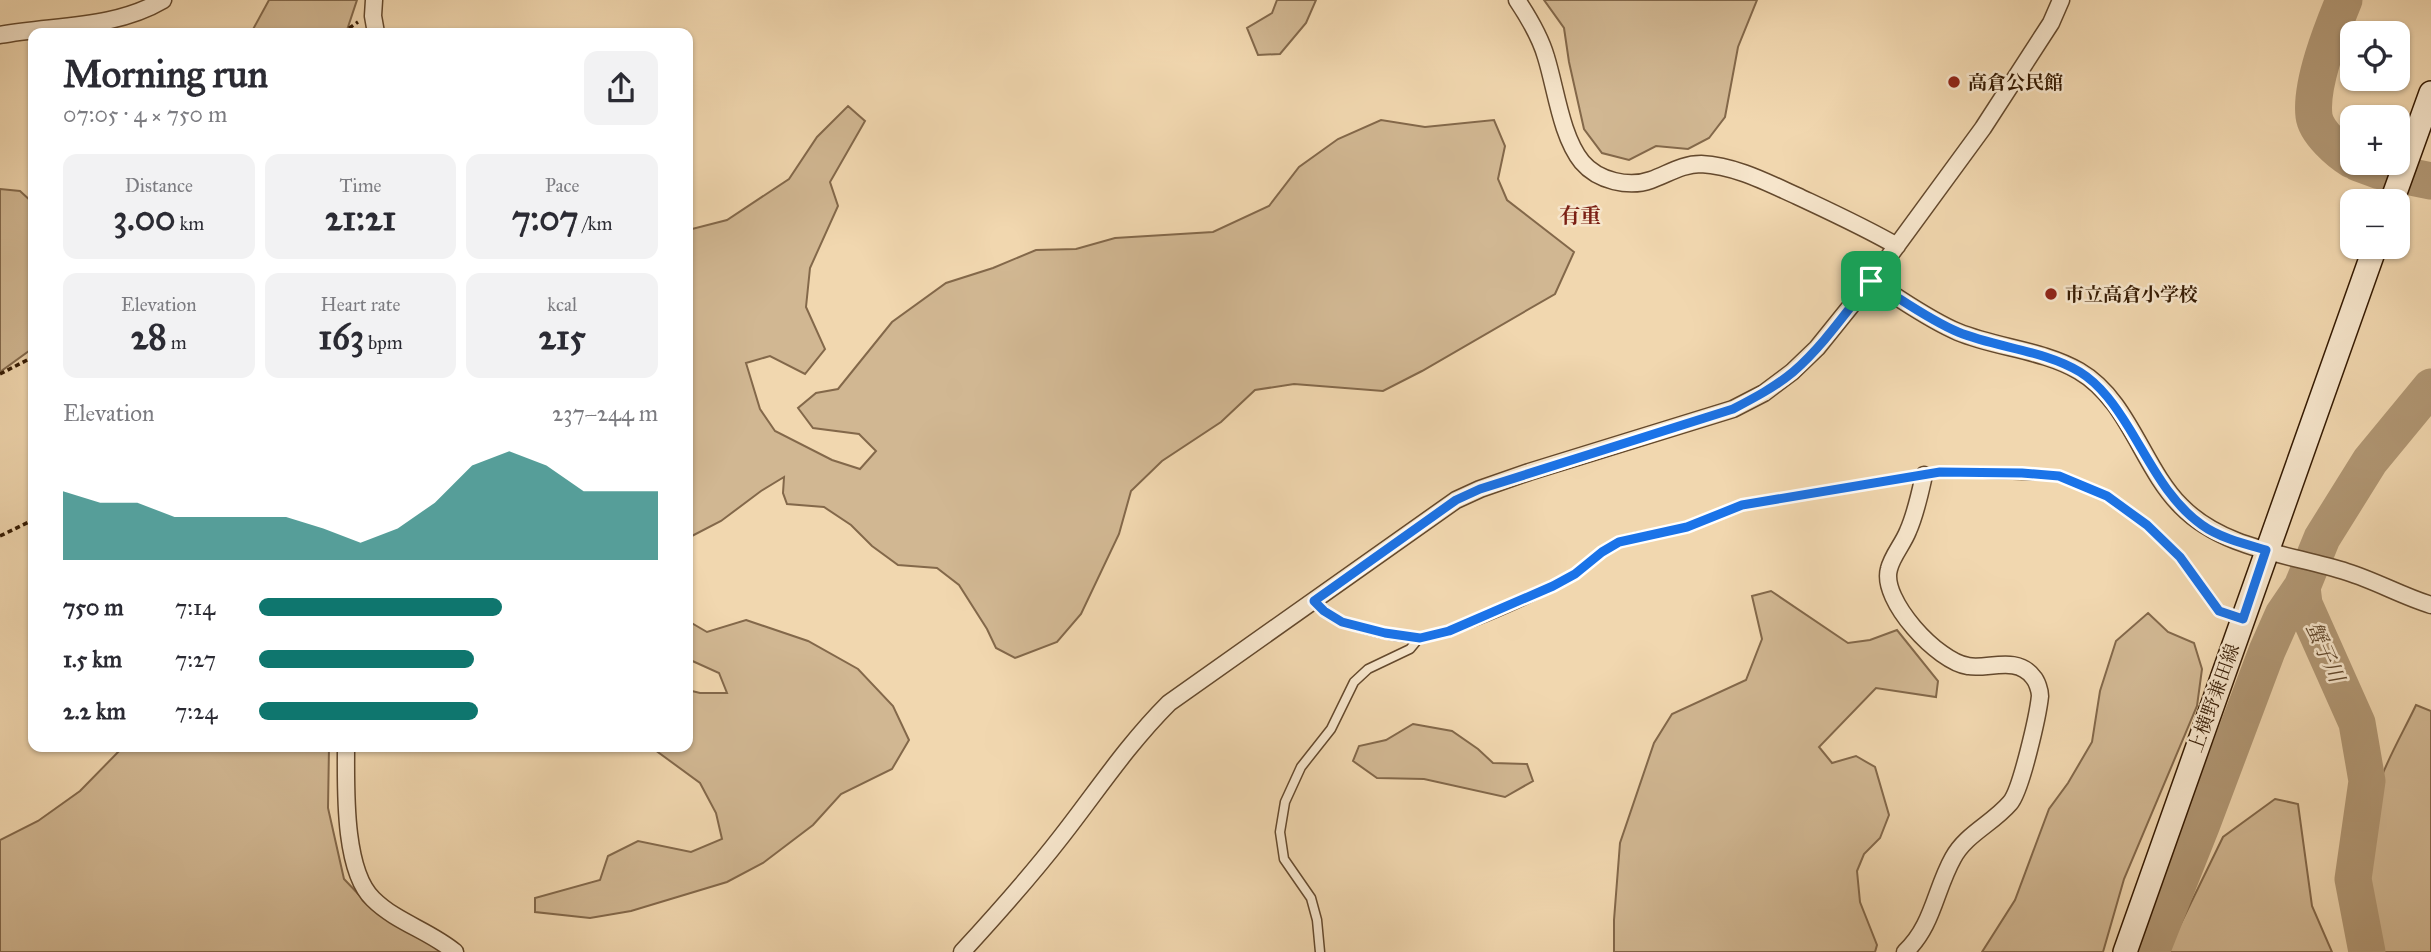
<!DOCTYPE html>
<meta charset="utf-8">
<style>
body{margin:0;font-family:"IM FELL Great Primer","Noto Serif JP",serif;background:#f2f2f3;color:#2b2b33;height:100vh;display:flex;flex-direction:column;font-size:26px;white-space:nowrap}
*{box-sizing:border-box;margin:0}
p{font-size:23px;color:#7c7c81}
.icon{flex:none;width:38px;height:38px;fill:none;stroke:currentColor;stroke-width:2;stroke-linecap:round;stroke-linejoin:round}
.map{position:relative;flex:1;overflow:hidden}
.panel{position:absolute;left:28px;top:28px;width:665px;height:724px;display:flex;flex-direction:column;background:#fff;border-radius:14px;box-shadow:0 2px 5px #0004}
.panel>*{flex:none}
.fabs{position:absolute;left:2340px;top:21px;display:grid;gap:14px}
.fabs a{display:grid;place-items:center;width:70px;height:70px;border-radius:14px;background:#fff;box-shadow:0 2px 5px #0004;font-size:35px}
.pin{position:absolute;display:grid;place-items:center;width:60px;height:60px;color:#fff;margin:-30px;border-radius:14px;box-shadow:0 4px 10px #0006}
.round{display:grid;place-items:center;flex:none;width:74px;height:74px;border-radius:14px;background:#f2f2f3}
.overview{display:flex;align-items:center;justify-content:space-between;height:119px;padding:0 35px}
h1{font-size:38px;font-weight:700;line-height:52px}
.figures{display:grid;grid-template-columns:repeat(3,1fr);gap:10px;height:119px;padding:7px 35px}
.figures div{display:grid;align-content:center;border-radius:14px;background:#f2f2f3;text-align:center}
.figures b{font-size:35px;font-weight:700}
.figures small{font-size:19px;font-weight:400}
.figures p{font-size:19px}
.chart{height:196px;padding:14px 35px}
.chart p{display:flex;justify-content:space-between}
.chart svg{width:100%;height:126px;margin-top:7px;fill:#0f766e;opacity:.7}
ul{padding:0 35px;list-style:none;font-size:23px}
li{display:grid;grid-template-columns:112px 84px 1fr;align-items:center;height:52px}
li i{height:18px;border-radius:9px;background:#0f766e}
.map>svg:first-child{display:block}
</style>
<div class="map">
<svg width="2431" height="952" viewBox="0 0 2431 952">
<rect width="100%" height="100%" fill="#f1d7af"/>
<filter id="stains"><feTurbulence type="fractalNoise" baseFrequency=".00286" numOctaves="4"/><feColorMatrix values="0 0 0 0 .2 0 0 0 0 .09 0 0 0 0 .02 0 0 0 .5 -.17"/></filter>
<radialGradient id="worn" r=".72"><stop offset=".6" stop-color="#630" stop-opacity="0"/><stop offset="1" stop-color="#630" stop-opacity=".3"/></radialGradient>
<path fill="#d1b792" stroke="#83684a" stroke-width="2" d="M 269,0 L 357,0 L 346,33 L 251,33 Z
M 1277,0 L 1316,0 L 1306,23 L 1280,54 L 1258,55 L 1247,28 L 1272,13 Z
M 1544,0 L 1757,0 L 1738,47 L 1725,117 L 1709,138 L 1688,149 L 1656,146 L 1629,160 L 1602,153 L 1584,129 L 1569,62 L 1564,28 Z
M 848,106 L 865,121 L 830,182 L 838,206 L 810,268 L 806,307 L 825,349 L 805,374 L 770,356 L 746,363 L 760,409 L 775,431 L 832,460 L 860,469 L 876,451 L 859,434 L 813,428 L 798,408 L 816,393 L 838,389 L 892,322 L 946,283 L 993,268 L 1036,250 L 1076,249 L 1115,238 L 1213,232 L 1269,206 L 1299,167 L 1338,139 L 1381,120 L 1425,127 L 1494,120 L 1505,146 L 1498,179 L 1507,200 L 1574,252 L 1555,294 L 1422,371 L 1383,391 L 1294,384 L 1255,390 L 1221,422 L 1162,461 L 1131,491 L 1119,534 L 1081,614 L 1057,642 L 1015,658 L 996,648 L 987,629 L 959,585 L 937,568 L 898,565 L 872,546 L 851,525 L 824,507 L 787,504 L 783,493 L 784,477 L 761,491 L 721,521 L 688,538 L 688,230 L 727,220 L 789,179 L 817,137 Z
M 0,189 L 20,191 L 33,203 L 33,348 L 0,372 Z
M 1771,591 L 1848,643 L 1870,640 L 1897,630 L 1938,681 L 1936,697 L 1876,688 L 1819,747 L 1832,763 L 1856,756 L 1875,767 L 1889,815 L 1880,838 L 1864,854 L 1857,871 L 1860,902 L 1877,945 L 1875,952 L 1614,952 L 1614,920 L 1620,843 L 1654,743 L 1672,714 L 1746,680 L 1762,639 L 1752,596 Z
M 2148,613 L 2168,632 L 2194,643 L 2202,669 L 2197,706 L 2124,879 L 2103,952 L 1982,952 L 2015,900 L 2049,809 L 2068,783 L 2092,742 L 2100,691 L 2116,641 Z
M 746,620 L 808,641 L 858,669 L 893,706 L 909,740 L 892,769 L 841,794 L 813,825 L 763,863 L 727,882 L 631,911 L 590,918 L 535,912 L 535,898 L 600,880 L 608,856 L 638,841 L 691,852 L 722,839 L 716,813 L 700,783 L 651,747 L 688,747 L 688,690 L 700,693 L 727,693 L 719,673 L 688,659 L 688,621 L 707,632 Z
M 2416,705 L 2431,711 L 2431,952 L 2378,952 C 2366,897 2363,844 2377,790 C 2383,766 2405,729 2416,705 Z
M 1413,724 L 1452,731 L 1478,749 L 1493,763 L 1527,764 L 1533,781 L 1505,797 L 1424,779 L 1377,778 L 1353,761 L 1359,746 L 1386,740 Z
M 123,747 L 329,747 L 328,808 L 344,879 L 362,898 L 380,911 L 429,938 L 440,952 L 0,952 L 0,840 L 38,821 L 80,791 Z
M 2275,799 L 2298,804 L 2312,906 L 2332,952 L 2167,952 L 2223,837 Z"/>
<g fill="none" stroke-linecap="round" stroke-linejoin="round">
<path stroke="#b19774" stroke-width="37" d="M 2344,0 C 2332,29 2310,84 2314,116 C 2316,132 2339,152 2352,160
M 2358,163 L 2377,170 L 2431,181
M 2151,952 L 2202,824 L 2267,651 L 2283,615 L 2302,587
M 2367,952 L 2353,879 L 2367,781 L 2357,723 L 2304,604 L 2302,587 L 2322,538 L 2370,461 L 2431,387"/>
<g stroke="#64492d" stroke-width="11">
<path id="service" d="M 1314,601 C 1322,609 1330,615 1340,620 C 1357,629 1404,640 1423,637 C 1464,630 1534,597 1572,576 C 1589,567 1600,549 1619,542 C 1641,534 1665,534 1687,527 C 1706,521 1723,512 1742,505 L 1940,472 L 2059,476 L 2107,496 L 2147,525 L 2180,557 L 2219,611 L 2240,618
M 1320,952 L 1317,920 L 1311,898 L 1284,859 L 1280,832 L 1285,802 L 1301,767 L 1331,729 L 1354,682 L 1368,669 L 1410,649 L 1420,637"/>
</g>
<g stroke="#64492d" stroke-width="19">
<path id="minor" d="M 374,0 L 373,16 L 376,33
M 1517,0 C 1529,18 1540,36 1546,57 C 1556,89 1561,136 1582,162 C 1598,181 1629,188 1651,180 C 1668,174 1682,164 1701,164 C 1736,166 1766,182 1797,196 C 1831,212 1864,227 1897,246
M 0,35 C 54,25 114,29 163,0
M 1871,281 C 1900,298 1927,319 1958,332 C 1997,348 2043,350 2079,371 C 2129,400 2142,467 2181,506 C 2224,550 2291,554 2347,572 C 2376,581 2402,596 2431,605
M 346,747 C 346,787 343,870 373,899 C 396,922 430,931 455,952
M 962,952 C 996,915 1030,877 1061,837 C 1097,791 1127,745 1169,703 L 1456,500 L 1480,489 L 1529,472 L 1733,409 L 1764,393 L 1792,372 L 1817,348 L 1871,281 L 1983,128 L 2051,23 L 2061,0
M 1905,952 C 1933,926 1935,890 1953,858 C 1966,834 1992,824 2010,803 C 2021,791 2038,715 2040,696 C 2040,691 2037,681 2033,677 C 2017,655 1987,670 1968,666 C 1938,662 1880,600 1889,569 C 1892,556 1903,544 1908,531 C 1916,513 1920,493 1924,475"/>
</g>
<g stroke="#351a02" stroke-width="26">
<path id="secondary" d="M 2392,201 L 2431,93
M 2125,952 L 2375,247"/>
</g>
<path stroke="#351a02" stroke-width="3.5" stroke-dasharray="5 3.5" stroke-linecap="butt" d="M 342,33 L 358,22
M 0,374 L 33,357
M 0,536 L 33,520"/>
<use href="#service" stroke="#f6e5cb" stroke-width="8"/>
<use href="#minor" stroke="#f6e5cb" stroke-width="16"/>
<use href="#secondary" stroke="#f6e5cb" stroke-width="23"/>
</g>
<g fill="none" stroke-linecap="round" stroke-linejoin="round">
<g stroke="#fff" stroke-width="14">
<path id="route" d="M 1871,281 C 1900,298 1927,319 1958,332 C 1997,348 2044,350 2080,372 C 2101,385 2116,407 2129,428 C 2150,462 2168,501 2202,525 C 2220,538 2245,544 2266,550 L 2243,619 L 2219,611 L 2180,557 L 2147,525 L 2107,496 L 2059,476 L 2022,473 L 1940,472 L 1742,505 L 1687,527 L 1619,542 L 1602,552 L 1575,574 L 1553,586 L 1449,631 L 1420,638 L 1385,633 L 1342,622 L 1324,611 L 1314,601 L 1456,500 L 1480,489 L 1733,409 C 1754,398 1775,387 1793,372 C 1823,346 1846,312 1871,281 Z"/>
</g>
<use href="#route" stroke="#1a73e8" stroke-width="9"/>
</g>
<g fill="#8f2418" stroke="#f6e5cb" stroke-width="2.5">
<circle cx="1954" cy="82" r="7"/>
<circle cx="2051" cy="294" r="7"/>
</g>
<g text-anchor="middle" dominant-baseline="central" stroke-width="5" stroke-linejoin="round" paint-order="stroke">
<g font-size="19" font-weight="bold" fill="#351a02" stroke="#f6e5cb" text-anchor="start">
<text x="1968" y="82">高倉公民館</text>
<text x="2065" y="294">市立高倉小学校</text>
</g>
<g font-size="19" fill="#351a02" stroke="#f6e5cb">
<text transform="translate(2214 698) rotate(-70)">上横野兼田線</text>
</g>
<g font-size="21" font-weight="bold" fill="#7a1f14" stroke="#f6e5cb">
<text x="1580" y="216">有重</text>
</g>
<g font-size="21" font-style="italic" fill="#60462a" stroke="#f6e5cb">
<text transform="translate(2325 652) rotate(66)">蟹子川</text>
</g>
</g>
<rect width="100%" height="100%" filter="url(#stains)"/>
<rect width="100%" height="100%" fill="url(#worn)"/>
</svg>
<div class="fabs">
<a><svg class="icon" aria-label="locate" viewBox="0 0 24 24"><circle cx="12" cy="12" r="6"/><path d="M12 2v4M12 18v4M2 12h4M18 12h4"/></svg></a>
<a>+</a>
<a>−</a>
</div>
<div class="pin" style="left:1871px;top:281px;background:#1e9e55"><svg class="icon" aria-label="arrive" viewBox="0 0 24 24"><path d="M6 21V4h12l-3 4 3 4H6"/></svg></div>
<section class="panel">
<div class="overview"><div><h1>Morning run</h1><p>07:05 · 4 × 750 m</p></div><a class="round"><svg class="icon" aria-label="share" viewBox="0 0 24 24"><path d="M12 15V3M7 8l5-5 5 5M5 13v7h14v-7"/></svg></a></div>
<div class="figures">
<div><p>Distance</p><b>3.00<small> km</small></b></div>
<div><p>Time</p><b>21:21</b></div>
<div><p>Pace</p><b>7:07<small> /km</small></b></div>
</div>
<div class="figures">
<div><p>Elevation</p><b>28<small> m</small></b></div>
<div><p>Heart rate</p><b>163<small> bpm</small></b></div>
<div><p>kcal</p><b>215</b></div>
</div>
<div class="chart"><p><span>Elevation</span>237–244 m</p>
<svg viewBox="0 0 160 44" preserveAspectRatio="none"><path d="M0 44V20L10 24L20 24L30 29L40 29L50 29L60 29L70 33L80 38L90 33L100 24L110 11L120 6L130 11L140 20L150 20L160 20V44z"/></svg>
</div>
<ul>
<li><b>750 m</b>7:14<i style="width:61%"></i></li>
<li><b>1.5 km</b>7:27<i style="width:54%"></i></li>
<li><b>2.2 km</b>7:24<i style="width:55%"></i></li>
</ul>
</section>
</div>
